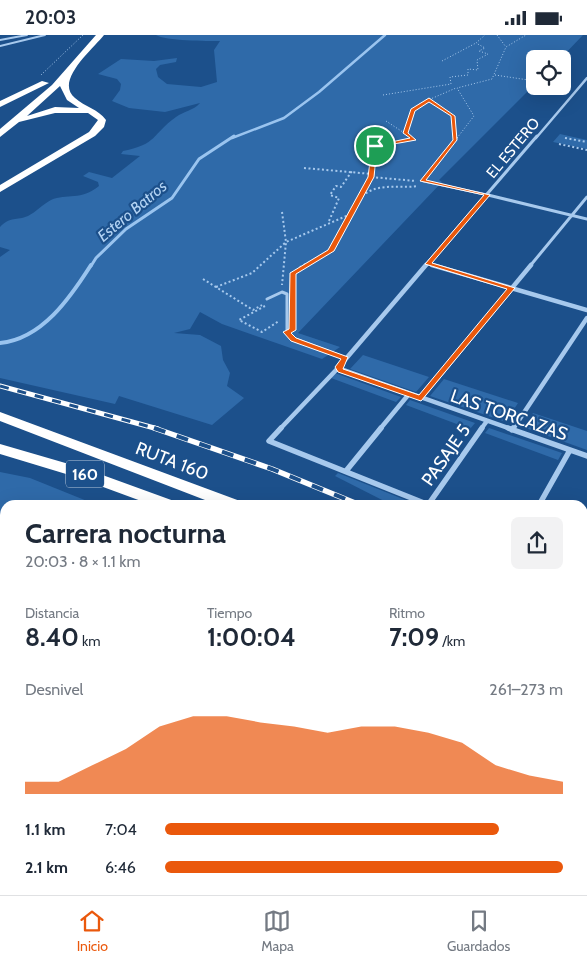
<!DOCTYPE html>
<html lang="es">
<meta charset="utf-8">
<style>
body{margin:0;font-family:Cabin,sans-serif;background:#f2f2f3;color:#1f2937;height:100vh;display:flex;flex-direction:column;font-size:19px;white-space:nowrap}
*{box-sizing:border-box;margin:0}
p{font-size:16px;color:#747a83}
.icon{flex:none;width:28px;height:28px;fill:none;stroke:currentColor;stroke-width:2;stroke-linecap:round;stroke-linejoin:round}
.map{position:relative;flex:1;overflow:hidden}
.side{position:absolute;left:0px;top:465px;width:588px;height:395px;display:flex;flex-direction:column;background:#fff;border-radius:15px 15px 0 0;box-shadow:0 5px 20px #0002}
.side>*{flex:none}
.tools{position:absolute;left:526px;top:15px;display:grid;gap:10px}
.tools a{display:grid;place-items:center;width:45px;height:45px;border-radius:8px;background:#fff;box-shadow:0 5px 20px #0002;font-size:25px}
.pin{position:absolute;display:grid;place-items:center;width:42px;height:42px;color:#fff;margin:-21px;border:2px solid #fff;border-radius:50%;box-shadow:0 1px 5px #0007}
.round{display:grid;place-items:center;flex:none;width:52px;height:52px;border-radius:8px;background:#f2f2f3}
.head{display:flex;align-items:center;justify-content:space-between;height:85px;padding:0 25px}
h1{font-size:28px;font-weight:800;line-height:38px}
.figures{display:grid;grid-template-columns:repeat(3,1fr);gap:8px;height:85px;padding:5px 25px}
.figures div{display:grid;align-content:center}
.figures b{font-size:25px;font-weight:800}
.figures small{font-size:14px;font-weight:400}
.figures p{font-size:14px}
.chart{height:140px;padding:10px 25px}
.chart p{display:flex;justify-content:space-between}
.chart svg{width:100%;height:90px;margin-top:5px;fill:#ea580c;opacity:.7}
ul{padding:0 25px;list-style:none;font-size:16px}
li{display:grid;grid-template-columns:80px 60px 1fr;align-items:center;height:38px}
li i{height:12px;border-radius:6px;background:#ea580c}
.status{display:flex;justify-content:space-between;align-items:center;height:35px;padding:0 25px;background:#fff;direction:ltr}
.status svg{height:14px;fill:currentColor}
.tab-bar{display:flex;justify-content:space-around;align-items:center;height:70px;border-top:1px solid #e0e1e3;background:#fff;font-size:14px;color:#747a83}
.tab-bar a{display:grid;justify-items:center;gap:2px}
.tab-bar .current{color:#ea580c}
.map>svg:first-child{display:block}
</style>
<div class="status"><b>20:03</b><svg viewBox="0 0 49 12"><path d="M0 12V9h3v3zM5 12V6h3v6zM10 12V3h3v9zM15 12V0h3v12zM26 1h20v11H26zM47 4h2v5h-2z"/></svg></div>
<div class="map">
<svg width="587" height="860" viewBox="0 0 587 860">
<rect width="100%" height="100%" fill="#1c508b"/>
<path fill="#2f6aa9" d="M 156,0 L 583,0 L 560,24 L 535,24 L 535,49 L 439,145 L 442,147 L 298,298 L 340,312 L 322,324 L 222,289 L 200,277 L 190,294 L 174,298 L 200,300 L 221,311 L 223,325 L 230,338 L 227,351 L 244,363 L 212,390 L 119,361 L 115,369 L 0,343 L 0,222 L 10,215 L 0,212 L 0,192 C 11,181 16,186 28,181 C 36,177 43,169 51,165 C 67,158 81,166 99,151 L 98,147 L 83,141 L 89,137 L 112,143 L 140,121 L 121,119 L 123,116 C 158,109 151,100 176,82 C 184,76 193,76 200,68 L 165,77 L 129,73 L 112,66 L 120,55 L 121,49 L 117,44 L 98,39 L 121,24 L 154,26 L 177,23 L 176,27 L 160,30 L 156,34 L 158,42 L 167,49 L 201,52 L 217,47 L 214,15 L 220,6 C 208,6 165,6 156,0 Z
M 560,99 L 587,105 L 587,114 L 553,107 Z
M 363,320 L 429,342 L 416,357 L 350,334 Z
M 335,338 L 401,362 L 396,367 L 331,343 Z
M 444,344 L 518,368 L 506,387 L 430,361 Z
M 410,365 L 475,388 L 470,394 L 406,370 Z
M 533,378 L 587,396 L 587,415 L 523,392 Z
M 489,393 L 562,418 L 558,425 L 485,398 Z
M 0,437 L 30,443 L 97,470 L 5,470 L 5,855 L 216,855 L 212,860 L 0,860 Z
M 338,438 L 418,470 L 392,470 L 335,441 Z"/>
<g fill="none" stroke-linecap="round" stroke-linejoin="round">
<path stroke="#9ac4ef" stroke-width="2.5" d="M 232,103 L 284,83 L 319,57 L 385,0"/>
<path stroke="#9ac4ef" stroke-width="3" d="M 91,231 L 96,223 L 126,194 L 172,163 L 199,124 L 234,101"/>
<path stroke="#9ac4ef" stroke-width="4" d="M 0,308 C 42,304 70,263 91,230"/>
</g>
<path fill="#497cb5" stroke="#33577f" d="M 260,855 L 335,855 L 340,860 L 255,860 Z"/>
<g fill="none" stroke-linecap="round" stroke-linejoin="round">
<path stroke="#a7c9ed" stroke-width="1" stroke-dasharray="1 2" stroke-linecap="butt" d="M 497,0 L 506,12
M 442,26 L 476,8
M 41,40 L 83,0
M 495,40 L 535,46
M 562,51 L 570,52
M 383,60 L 451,49 L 450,42 L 468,40 L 468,34 L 478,35 L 477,25 L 488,19 L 479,16 L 485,13 L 476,8 L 485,0
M 429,65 L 453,81 L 455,103
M 386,86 L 412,103
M 405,98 L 413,75 L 423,70 L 419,69 L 456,53
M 457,103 L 474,81 L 457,53 L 492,44 L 506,12 L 526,0"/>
<path stroke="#a7c9ed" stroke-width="2" stroke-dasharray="2 2.5" stroke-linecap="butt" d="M 410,101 L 414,104 L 375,111 L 371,142 L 416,146
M 565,103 L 587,107
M 559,109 L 587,115
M 304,133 L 372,139
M 428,139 L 458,101
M 362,161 C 379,147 398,154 418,151
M 282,177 L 286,207 L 282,250
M 329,186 L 339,163 L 330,160 L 336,151 L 341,152 L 352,136
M 203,244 L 253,275 L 262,270
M 216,252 L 252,238 L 286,207 L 351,179
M 293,253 C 291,225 313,231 330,216 C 339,209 364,156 371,142
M 265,271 L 239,285 L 262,297 L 279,286"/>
<path stroke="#a7c9ed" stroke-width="2" d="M 0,5 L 27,0
M 0,11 L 45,0"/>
<path stroke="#a7c9ed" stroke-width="2.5" d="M 423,146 L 488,160"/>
<path stroke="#a7c9ed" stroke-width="3" d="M 267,264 L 282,257 L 287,259 L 287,297 L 290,302 L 346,323"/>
<path stroke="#a7c9ed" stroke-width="2.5" d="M 536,103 L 587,43"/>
<path stroke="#a7c9ed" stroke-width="3" d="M 488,160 L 587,184
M 428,229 L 436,231
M 425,231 L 537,101
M 530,231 L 587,162"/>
<path stroke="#a7c9ed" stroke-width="4.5" d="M 432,230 L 587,275
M 338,333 L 511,394
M 421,363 L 531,230
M 280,394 L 338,333 L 426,230
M 380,394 L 409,359
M 481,394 L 487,386
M 513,394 L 587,283"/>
<path stroke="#a7c9ed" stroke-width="5.5" d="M 281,393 L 269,406 L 429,470
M 508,393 L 587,421
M 512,395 L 513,393
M 346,436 L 381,393
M 428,470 L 482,393
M 539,470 L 570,415
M 582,531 L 587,533"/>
<path fill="#d4e5f9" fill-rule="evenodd" d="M 582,674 L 587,676 L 587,689 L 582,687 Z"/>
<path fill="#fff" fill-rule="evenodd" d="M 96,0 L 104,0 C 93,14 54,46 75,63 C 85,72 98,74 106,85 L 104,92 L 95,101 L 0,157 L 0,150 L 89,97 L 98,85 L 88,78 L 55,78 L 19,87 L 0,102 L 0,94 L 52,50 ZM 60,51 L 67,65 L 79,73 L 55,72 L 27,81 Z
M 42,46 L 49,48 L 0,72 L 0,66 Z
M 0,377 L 240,466 L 242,470 L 218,470 L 0,386 Z
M 0,409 L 86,434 L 174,466 L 176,470 L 152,470 L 76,442 L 0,419 Z
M 582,620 L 587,622 L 587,639 L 582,637 Z
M 582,651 L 587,653 L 587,670 L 582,669 Z"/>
<g stroke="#fff" stroke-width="5">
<path id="rail-far1" d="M 0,351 L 158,394"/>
</g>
<g stroke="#fff" stroke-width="5.5">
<path id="rail" d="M 154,393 L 272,434 L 360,470
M 582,584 L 587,587
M 582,594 L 587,596"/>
</g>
<use href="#rail-far1" stroke="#1c508b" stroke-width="3" stroke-dasharray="9" stroke-linecap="butt"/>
<use href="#rail" stroke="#1c508b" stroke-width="4" stroke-dasharray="12" stroke-linecap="butt"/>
</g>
<path fill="#ea580c" stroke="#fff" fill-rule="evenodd" d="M 429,63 L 455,81 L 457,105 L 426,145 L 490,160 L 432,228 L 515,253 L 421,366 L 338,337 L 335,332 L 341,324 L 291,306 L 283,297 L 289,294 L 290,238 L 328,215 L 368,142 L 372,111 L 410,103 L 403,98 L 411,74 ZM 429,67 L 451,81 L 453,105 L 420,146 L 484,160 L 425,229 L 507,254 L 419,360 L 343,334 L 348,322 L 296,303 L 291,298 L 296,295 L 296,239 L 334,216 L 374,142 L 377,112 L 416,105 L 408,98 L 415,76 Z"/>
<g text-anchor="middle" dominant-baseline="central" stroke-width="4.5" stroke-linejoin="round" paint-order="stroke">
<g font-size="15" fill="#fff" stroke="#1c508b">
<text transform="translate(513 113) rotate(-50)">EL ESTERO</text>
</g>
<g font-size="16" font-style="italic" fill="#b3d3f4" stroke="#1c508b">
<text transform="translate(132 176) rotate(-40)">Estero Batros</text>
</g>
<rect fill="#1c508b" stroke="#bbcadc" stroke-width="1" x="66" y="425.5" width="38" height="27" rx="4"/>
<g font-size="16" font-weight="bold" fill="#fff">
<text x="85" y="439">160</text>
</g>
<g font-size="18" fill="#fff" stroke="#1c508b">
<text transform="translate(509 380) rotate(19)">LAS TORCAZAS</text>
<text transform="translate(446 420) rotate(-55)">PASAJE 5</text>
<text transform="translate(172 426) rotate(21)">RUTA 160</text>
</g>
</g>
</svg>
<div class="tools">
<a><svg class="icon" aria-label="locate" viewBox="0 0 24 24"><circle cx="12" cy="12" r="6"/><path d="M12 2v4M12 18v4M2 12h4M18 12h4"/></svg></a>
</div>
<div class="pin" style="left:375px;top:111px;background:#1e9e55"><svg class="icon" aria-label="arrive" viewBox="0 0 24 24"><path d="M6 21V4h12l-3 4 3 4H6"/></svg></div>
<section class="side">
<div class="head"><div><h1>Carrera nocturna</h1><p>20:03 · 8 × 1.1 km</p></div><a class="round"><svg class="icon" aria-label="share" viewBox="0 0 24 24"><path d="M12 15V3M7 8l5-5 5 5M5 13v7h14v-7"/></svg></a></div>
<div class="figures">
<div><p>Distancia</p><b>8.40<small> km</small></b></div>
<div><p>Tiempo</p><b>1:00:04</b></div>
<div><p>Ritmo</p><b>7:09<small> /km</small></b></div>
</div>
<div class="chart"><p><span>Desnivel</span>261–273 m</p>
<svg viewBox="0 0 160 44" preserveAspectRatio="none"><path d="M0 44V38L10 38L20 30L30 22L40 11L50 6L60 6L70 9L80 11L90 14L100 11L110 11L120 14L130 19L140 30L150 35L160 38V44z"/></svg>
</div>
<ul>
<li><b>1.1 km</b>7:04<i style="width:84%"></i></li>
<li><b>2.1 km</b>6:46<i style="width:100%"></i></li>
</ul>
</section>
</div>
<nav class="tab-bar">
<a class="current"><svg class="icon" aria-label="home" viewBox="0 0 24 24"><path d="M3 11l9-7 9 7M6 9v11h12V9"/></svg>Inicio</a>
<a><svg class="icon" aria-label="map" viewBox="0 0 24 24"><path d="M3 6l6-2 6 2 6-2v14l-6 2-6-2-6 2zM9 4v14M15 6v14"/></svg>Mapa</a>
<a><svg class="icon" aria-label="saved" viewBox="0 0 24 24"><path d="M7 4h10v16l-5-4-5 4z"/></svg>Guardados</a>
</nav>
